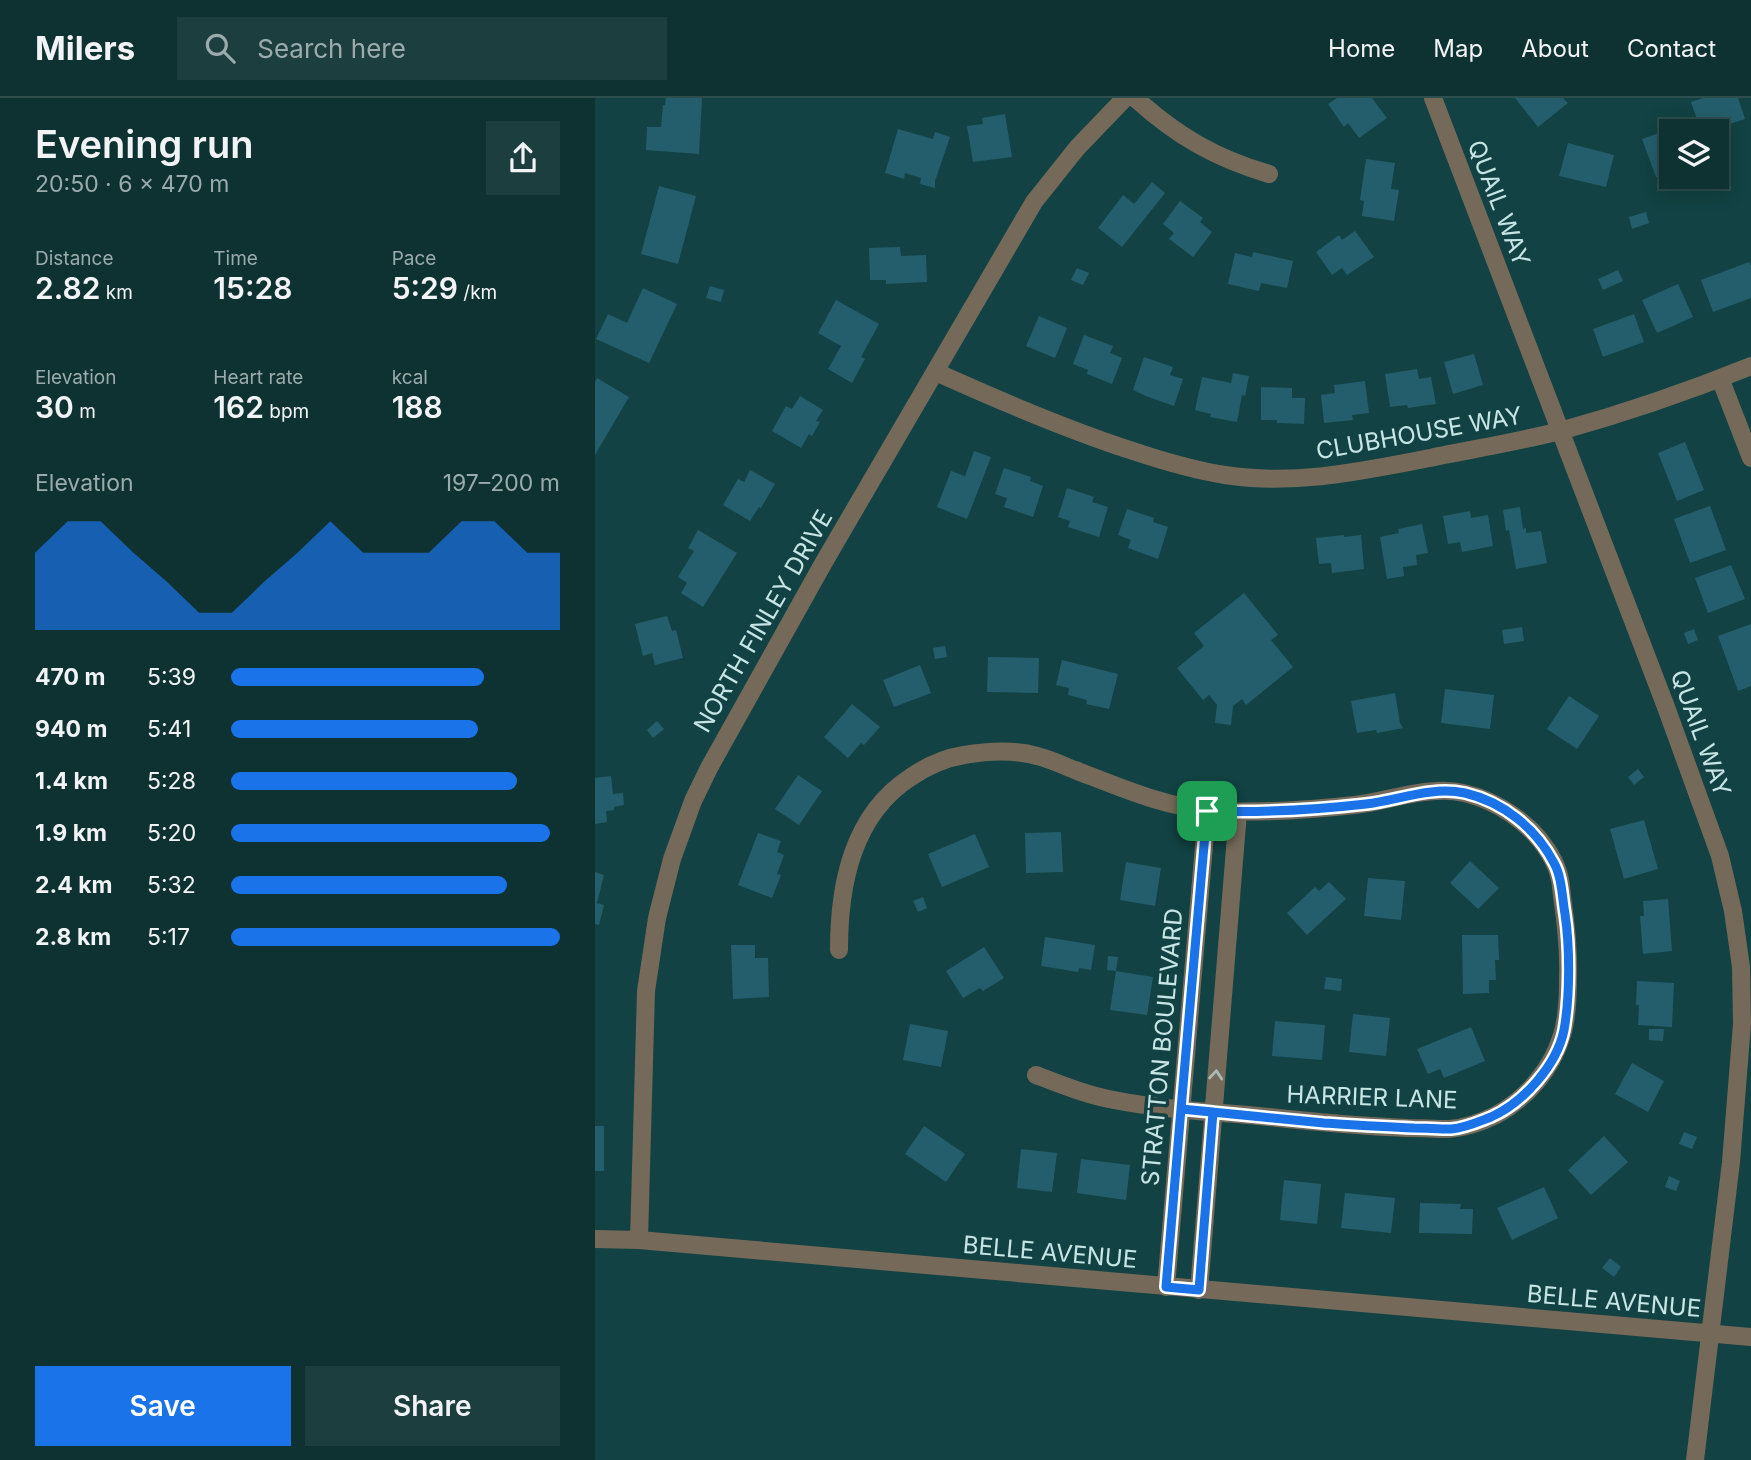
<!DOCTYPE html>
<meta charset="utf-8">
<style>
body{margin:0;font-family:Inter,sans-serif;background:#1c3e3e;color:#f1f3f6;height:100vh;display:flex;flex-direction:column;font-size:26px;white-space:nowrap}
*{box-sizing:border-box;margin:0}
p{font-size:23px;color:#9baaac}
.icon{flex:none;width:38px;height:38px;fill:none;stroke:currentColor;stroke-width:2;stroke-linecap:round;stroke-linejoin:round}
.map{position:relative;flex:1;overflow:hidden}
.sheet{display:flex;flex-direction:column;background:#0e3232;width:595px}
.sheet>*{flex:none}
.controls{position:absolute;left:1064px;top:21px;display:grid;gap:14px}
.controls a{display:grid;place-items:center;width:70px;height:70px;border-radius:0px;background:#0e3232;box-shadow:0 4px 18px #0003,0 0 0 2px #2e4d4d;font-size:35px}
.pin{position:absolute;display:grid;place-items:center;width:60px;height:60px;color:#fff;margin:-30px;border-radius:14px;box-shadow:0 4px 10px #0006}
.round{display:grid;place-items:center;flex:none;width:74px;height:74px;border-radius:0px;background:#1c3e3e}
.overview{display:flex;align-items:center;justify-content:space-between;height:119px;padding:0 35px}
h1{font-size:38px;font-weight:600;line-height:52px}
.metrics{display:grid;grid-template-columns:repeat(3,1fr);gap:10px;height:119px;padding:7px 35px}
.metrics div{display:grid;align-content:center}
.metrics b{font-size:30px;font-weight:600}
.metrics small{font-size:19px;font-weight:400}
.metrics p{font-size:19px}
.chart{height:196px;padding:14px 35px}
.chart p{display:flex;justify-content:space-between}
.chart svg{width:100%;height:126px;margin-top:7px;fill:#1a73e8;opacity:.7}
.button{display:flex;gap:14px;margin-top:auto;padding:14px 35px}
.button a{flex:1;height:80px;border-radius:0px;background:#1a73e8;color:#fff;font-size:28px;font-weight:600;line-height:80px;text-align:center}
.button a+a{background:#1c3e3e;color:#f1f3f6}
ul{padding:0 35px;list-style:none;font-size:23px}
li{display:grid;grid-template-columns:112px 84px 1fr;align-items:center;height:52px}
li i{height:18px;border-radius:9px;background:#1a73e8}
header{display:flex;align-items:center;gap:42px;box-sizing:border-box;height:98px;padding:0 35px;background:#0e3232;border-bottom:2px solid #2e4d4d}
header strong{font-size:33px}
nav{display:flex;gap:38px;margin-inline-start:auto;font-size:24px}
.search{width:490px;height:63px;background:#1c3e3e;display:flex;align-items:center;gap:18px;box-sizing:border-box;padding:0 24px;border-radius:0px;color:#9baaac;font-size:26px}
main{display:flex;flex:1;min-height:0}
.map>svg:first-child{display:block}
</style>
<header>
<strong>Milers</strong>
<div class="search"><svg class="icon" aria-label="search" viewBox="0 0 24 24"><circle cx="10" cy="10" r="6"/><path d="M15 15l6 6"/></svg>Search here</div>
<nav><a>Home</a><a>Map</a><a>About</a><a>Contact</a></nav>
</header>
<main>
<section class="sheet">
<div class="overview"><div><h1>Evening run</h1><p>20:50 · 6 × 470 m</p></div><a class="round"><svg class="icon" aria-label="share" viewBox="0 0 24 24"><path d="M12 15V3M7 8l5-5 5 5M5 13v7h14v-7"/></svg></a></div>
<div class="metrics">
<div><p>Distance</p><b>2.82<small> km</small></b></div>
<div><p>Time</p><b>15:28</b></div>
<div><p>Pace</p><b>5:29<small> /km</small></b></div>
</div>
<div class="metrics">
<div><p>Elevation</p><b>30<small> m</small></b></div>
<div><p>Heart rate</p><b>162<small> bpm</small></b></div>
<div><p>kcal</p><b>188</b></div>
</div>
<div class="chart"><p><span>Elevation</span>197–200 m</p>
<svg viewBox="0 0 160 44" preserveAspectRatio="none"><path d="M0 44V17L10 6L20 6L30 17L40 27L50 38L60 38L70 27L80 17L90 6L100 17L110 17L120 17L130 6L140 6L150 17L160 17V44z"/></svg>
</div>
<ul>
<li><b>470 m</b>5:39<i style="width:77%"></i></li>
<li><b>940 m</b>5:41<i style="width:75%"></i></li>
<li><b>1.4 km</b>5:28<i style="width:87%"></i></li>
<li><b>1.9 km</b>5:20<i style="width:97%"></i></li>
<li><b>2.4 km</b>5:32<i style="width:84%"></i></li>
<li><b>2.8 km</b>5:17<i style="width:100%"></i></li>
</ul>
<div class="button"><a>Save</a><a>Share</a></div>
</section>
<div class="map">
<svg width="1156" height="1362" viewBox="0 0 1156 1362">
<rect width="100%" height="100%" fill="#124243"/>
<path fill="#245e6c" d="M 71,0 L 107,0 L 104,56 L 51,52 L 52,29 L 66,29 L 68,7 L 70,7 Z
M 742,0 L 777,0 L 792,20 L 764,40 L 753,25 L 749,29 L 733,6 Z
M 920,0 L 968,0 L 973,5 L 943,29 Z
M 1108,0 L 1143,0 L 1150,21 L 1113,33 L 1106,33 L 1096,4 Z
M 410,16 L 417,59 L 378,64 L 372,28 L 388,26 L 387,20 Z
M 303,31 L 338,41 L 340,34 L 355,39 L 340,83 L 340,90 L 325,86 L 326,80 L 310,75 L 309,81 L 290,75 Z
M 1075,31 L 1076,74 L 1061,79 L 1047,41 Z
M 973,45 L 1019,57 L 1011,89 L 964,78 Z
M 771,61 L 800,65 L 796,91 L 804,92 L 799,123 L 767,118 L 769,103 L 765,102 Z
M 557,84 L 570,95 L 527,149 L 503,130 L 528,97 L 539,106 Z
M 64,88 L 101,98 L 83,166 L 46,156 Z
M 585,103 L 608,120 L 605,124 L 617,134 L 598,159 L 574,141 L 579,135 L 568,126 Z
M 1051,114 L 1054,125 L 1037,131 L 1034,119 Z
M 760,133 L 779,159 L 752,177 L 747,170 L 737,177 L 721,154 L 744,137 L 747,142 Z
M 305,149 L 306,158 L 331,157 L 332,184 L 291,186 L 291,182 L 275,182 L 274,150 Z
M 658,154 L 698,163 L 692,190 L 666,185 L 664,193 L 633,186 L 640,155 L 657,159 Z
M 1154,164 L 1156,168 L 1156,200 L 1118,214 L 1106,182 Z
M 482,170 L 494,175 L 488,187 L 476,182 Z
M 1023,172 L 1028,183 L 1008,192 L 1003,181 Z
M 1083,186 L 1098,219 L 1062,235 L 1047,202 Z
M 115,188 L 129,192 L 126,204 L 111,200 Z
M 48,190 L 82,206 L 54,265 L 1,241 L 13,216 L 32,225 Z
M 241,202 L 284,226 L 266,259 L 270,261 L 257,285 L 233,271 L 246,248 L 223,235 Z
M 1039,216 L 1049,244 L 1008,259 L 998,231 Z
M 444,218 L 472,230 L 460,260 L 431,248 Z
M 489,237 L 518,248 L 515,255 L 527,260 L 517,286 L 492,276 L 493,272 L 478,266 Z
M 879,256 L 888,287 L 858,296 L 849,264 Z
M 549,259 L 578,269 L 575,277 L 588,281 L 579,308 L 551,298 L 538,292 Z
M 822,271 L 824,281 L 836,279 L 841,306 L 813,310 L 812,307 L 795,309 L 790,276 Z
M 638,275 L 654,278 L 650,298 L 647,297 L 642,324 L 615,319 L 616,316 L 600,312 L 607,279 L 636,285 Z
M 2,280 L 34,299 L 0,357 L 0,284 Z
M 770,283 L 774,315 L 757,317 L 758,322 L 729,325 L 726,297 L 740,295 L 739,287 Z
M 666,289 L 697,290 L 697,300 L 710,300 L 709,326 L 682,325 L 682,322 L 666,322 Z
M 205,298 L 228,312 L 221,323 L 225,324 L 217,338 L 214,336 L 206,350 L 177,333 L 191,308 L 197,311 Z
M 1090,344 L 1109,392 L 1082,403 L 1063,355 Z
M 379,353 L 396,359 L 372,421 L 342,409 L 356,373 L 370,378 Z
M 409,370 L 436,379 L 435,383 L 448,388 L 438,419 L 409,409 L 412,400 L 400,396 Z
M 155,372 L 180,386 L 166,410 L 164,409 L 155,423 L 128,407 L 143,381 L 149,384 Z
M 472,390 L 499,399 L 497,404 L 513,409 L 504,439 L 473,429 L 475,423 L 463,419 Z
M 1115,408 L 1131,452 L 1095,465 L 1079,421 Z
M 925,409 L 928,431 L 931,430 L 931,435 L 946,433 L 952,465 L 921,471 L 914,432 L 911,433 L 908,412 Z
M 532,411 L 559,420 L 558,424 L 573,429 L 563,461 L 533,450 L 536,442 L 523,437 Z
M 875,413 L 876,420 L 893,417 L 898,448 L 867,454 L 865,444 L 853,446 L 848,418 Z
M 827,426 L 833,455 L 821,457 L 822,467 L 808,469 L 809,478 L 792,481 L 785,439 L 804,435 L 803,431 Z
M 103,432 L 142,455 L 108,509 L 86,495 L 92,485 L 83,479 L 99,453 L 93,450 Z
M 749,437 L 749,439 L 766,437 L 769,471 L 737,475 L 736,465 L 724,466 L 721,440 Z
M 1136,467 L 1150,501 L 1113,515 L 1100,480 Z
M 649,495 L 683,537 L 676,542 L 698,569 L 651,607 L 647,601 L 638,608 L 636,627 L 620,625 L 622,607 L 614,597 L 608,602 L 582,570 L 609,548 L 599,535 Z
M 72,518 L 77,533 L 81,532 L 88,560 L 60,567 L 57,555 L 48,558 L 40,526 Z
M 1156,526 L 1156,588 L 1143,593 L 1123,538 Z
M 927,529 L 929,543 L 909,546 L 907,532 Z
M 1099,531 L 1103,542 L 1093,546 L 1089,535 Z
M 350,548 L 352,559 L 340,561 L 338,550 Z
M 393,559 L 444,560 L 443,595 L 392,594 Z
M 467,562 L 523,576 L 514,611 L 491,606 L 492,602 L 473,597 L 474,590 L 461,587 Z
M 325,567 L 336,595 L 299,609 L 288,582 Z
M 850,591 L 899,597 L 895,631 L 846,625 Z
M 800,595 L 805,625 L 808,630 L 782,635 L 781,632 L 762,635 L 756,603 Z
M 974,598 L 1004,618 L 982,651 L 952,631 Z
M 257,606 L 285,629 L 269,647 L 266,645 L 253,660 L 229,639 Z
M 62,623 L 69,631 L 58,640 L 52,632 Z
M 1043,671 L 1049,679 L 1039,687 L 1033,679 Z
M 203,677 L 227,693 L 204,727 L 180,711 Z
M 16,678 L 18,696 L 28,695 L 29,707 L 19,709 L 19,712 L 11,713 L 12,724 L 0,726 L 0,680 Z
M 1049,722 L 1063,771 L 1029,781 L 1015,731 Z
M 466,734 L 468,774 L 431,775 L 430,735 Z
M 163,735 L 186,743 L 182,754 L 189,757 L 182,776 L 186,777 L 177,800 L 143,787 Z
M 380,736 L 394,769 L 347,789 L 333,756 Z
M 875,763 L 904,790 L 883,811 L 855,785 Z
M 531,764 L 566,770 L 560,808 L 525,802 Z
M 0,774 L 9,777 L 2,805 L 9,807 L 4,827 L 0,826 Z
M 773,780 L 810,783 L 806,822 L 769,818 Z
M 734,784 L 751,801 L 712,837 L 692,815 L 720,789 L 724,793 Z
M 328,799 L 332,810 L 323,814 L 318,803 Z
M 1073,801 L 1077,853 L 1048,856 L 1045,818 L 1049,818 L 1048,803 Z
M 867,837 L 903,837 L 904,862 L 900,862 L 901,882 L 894,882 L 894,895 L 868,896 Z
M 450,839 L 500,847 L 496,872 L 484,870 L 483,874 L 446,868 Z
M 136,847 L 160,847 L 160,860 L 173,860 L 174,899 L 138,901 Z
M 389,849 L 409,880 L 388,893 L 385,890 L 368,900 L 351,873 Z
M 513,858 L 523,859 L 521,873 L 512,872 Z
M 521,873 L 558,879 L 552,917 L 515,912 Z
M 731,879 L 747,881 L 746,893 L 729,891 Z
M 1042,883 L 1079,885 L 1077,929 L 1043,927 L 1044,907 L 1041,907 Z
M 758,916 L 795,920 L 791,958 L 754,954 Z
M 680,923 L 730,927 L 727,962 L 677,958 Z
M 315,926 L 353,933 L 346,969 L 308,962 Z
M 876,929 L 890,963 L 849,980 L 845,971 L 833,976 L 822,951 Z
M 1054,931 L 1069,931 L 1068,943 L 1054,942 Z
M 1037,965 L 1069,983 L 1053,1014 L 1020,996 Z
M 0,1028 L 9,1028 L 9,1073 L 0,1073 Z
M 329,1028 L 370,1056 L 351,1084 L 310,1056 Z
M 1089,1034 L 1102,1039 L 1097,1051 L 1084,1046 Z
M 1009,1038 L 1033,1064 L 996,1097 L 973,1072 Z
M 426,1051 L 462,1055 L 457,1094 L 422,1090 Z
M 486,1061 L 535,1067 L 531,1102 L 482,1095 Z
M 1074,1078 L 1085,1083 L 1081,1093 L 1070,1089 Z
M 689,1082 L 726,1086 L 722,1126 L 685,1122 Z
M 949,1089 L 963,1120 L 917,1142 L 902,1110 Z
M 750,1095 L 800,1100 L 796,1135 L 746,1130 Z
M 825,1105 L 866,1106 L 865,1111 L 878,1111 L 877,1136 L 824,1135 Z
M 1015,1160 L 1026,1169 L 1019,1179 L 1007,1170 Z"/>
<g fill="none" stroke-linecap="round" stroke-linejoin="round">
<path stroke="#756a59" stroke-width="18" d="M 540,0 C 582,38 620,60 674,76
M 838,0 L 1071,609 L 1125,758 L 1138,813 L 1146,869 L 1147,926 L 1136,1064 L 1100,1362
M 341,274 C 405,303 470,331 538,353 C 568,363 598,372 630,377 C 700,388 767,373 835,360 C 878,351 922,344 965,333 C 1030,315 1094,293 1156,268
M 1125,280 L 1156,360
M 244,852 C 244,787 257,717 316,679 C 332,668 350,660 369,657 C 393,653 418,651 442,658 C 455,661 467,667 480,672 C 524,689 574,711 621,713 C 668,715 714,712 760,707 C 787,704 814,694 841,693 C 876,690 912,709 937,733 C 947,743 959,760 963,774 C 966,782 966,790 967,798 C 971,826 974,852 973,880 C 973,896 972,921 967,937 C 957,971 932,1000 901,1017 C 887,1024 869,1030 854,1031 C 840,1031 826,1030 813,1030 C 766,1028 720,1024 674,1019 C 623,1014 569,1012 519,1002 C 492,997 467,987 441,977
M 0,1141 L 44,1142 L 1156,1239
M 44,1142 L 51,893 L 62,820 L 77,761 L 98,703 L 114,670 L 229,464 L 439,104 L 482,50 L 530,0
M 571,1189 L 612,713
M 604,1192 L 643,714"/>
</g>
<defs><path id="oneway-chevron" d="M-2-3.5L2.5 0L-2 3.5" fill="none" stroke-width="1.6" stroke-linecap="round" stroke-linejoin="round" transform="scale(1.75)"/></defs>
<use stroke="#aabab4" href="#oneway-chevron" transform="translate(621 977) rotate(-85)"/>
<g fill="none" stroke-linecap="round" stroke-linejoin="round">
<g stroke="#fff" stroke-width="14">
<path id="route" d="M 612,713 L 586,1011 L 618,1014 L 604,1192 L 571,1189 L 586,1011 C 634,1016 681,1020 729,1025 C 759,1027 788,1029 819,1030 C 831,1030 843,1031 856,1031 C 870,1030 883,1024 896,1019 C 928,1005 962,967 969,932 C 975,899 975,849 970,816 C 967,799 967,779 959,765 C 941,730 908,704 870,695 C 836,688 804,702 771,706 C 718,712 665,715 612,713"/>
</g>
<use href="#route" stroke="#1a73e8" stroke-width="9"/>
</g>
<g text-anchor="middle" dominant-baseline="central" stroke-width="7" stroke-linejoin="round" paint-order="stroke">
<g font-size="24" fill="#c7e5e5" stroke="#124243">
<text transform="translate(904 105) rotate(69)">QUAIL WAY</text>
<text transform="translate(824 335) rotate(-10)">CLUBHOUSE WAY</text>
<text transform="translate(168 523) rotate(-60)">NORTH FINLEY DRIVE</text>
<text transform="translate(1106 635) rotate(70)">QUAIL WAY</text>
<text transform="translate(567 949) rotate(-85)">STRATTON BOULEVARD</text>
<text transform="translate(777 999) rotate(2)">HARRIER LANE</text>
<text transform="translate(455 1154) rotate(5)">BELLE AVENUE</text>
<text transform="translate(1019 1203) rotate(5)">BELLE AVENUE</text>
</g>
</g>
</svg>
<div class="controls">
<a><svg class="icon" aria-label="layers" viewBox="0 0 24 24"><path d="M12 4l9 5-9 5-9-5zM3 14l9 5 9-5"/></svg></a>
</div>
<div class="pin" style="left:612px;top:713px;background:#1e9e55"><svg class="icon" aria-label="arrive" viewBox="0 0 24 24"><path d="M6 21V4h12l-3 4 3 4H6"/></svg></div>
</div>
</main>
